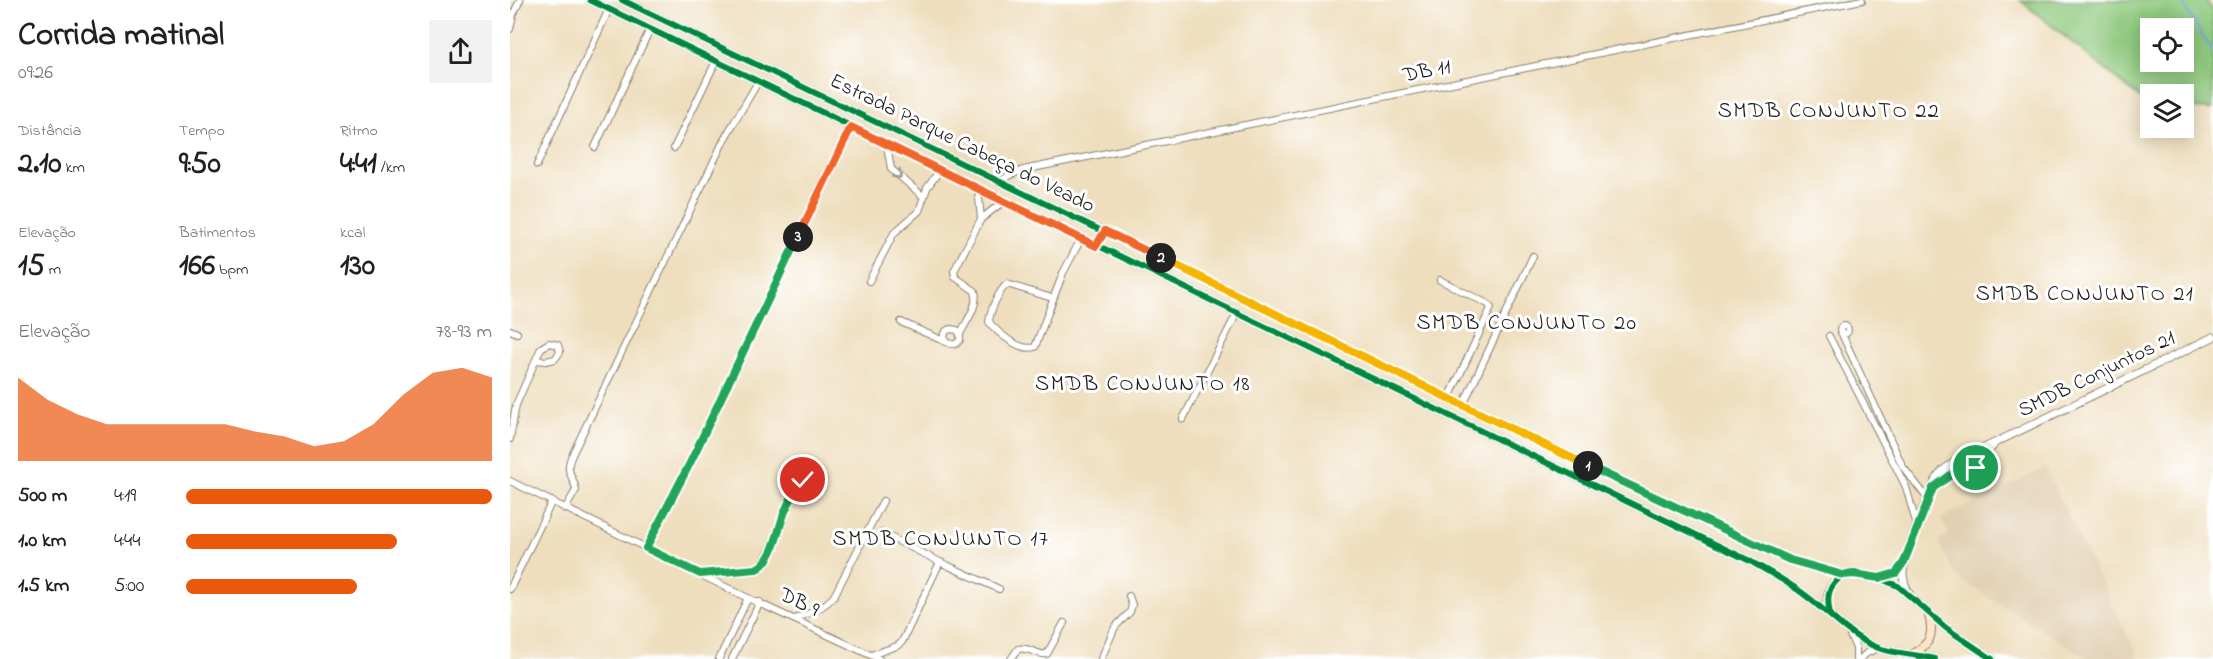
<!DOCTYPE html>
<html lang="pt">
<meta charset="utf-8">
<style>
body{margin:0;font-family:"Indie Flower",sans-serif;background:#f2f2f2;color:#202124;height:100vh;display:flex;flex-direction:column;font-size:22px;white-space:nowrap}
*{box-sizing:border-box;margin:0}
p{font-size:20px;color:#757577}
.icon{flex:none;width:33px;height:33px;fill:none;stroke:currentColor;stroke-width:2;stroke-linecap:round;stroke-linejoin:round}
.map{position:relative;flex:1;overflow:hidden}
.drawer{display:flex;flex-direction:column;background:#fff;width:510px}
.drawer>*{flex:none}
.buttons{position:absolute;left:1630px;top:18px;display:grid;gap:12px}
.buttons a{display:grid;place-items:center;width:54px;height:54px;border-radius:0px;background:#fff;box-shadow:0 3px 15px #0003;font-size:30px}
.pin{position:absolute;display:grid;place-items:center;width:51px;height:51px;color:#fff;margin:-26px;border:3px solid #fff;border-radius:50%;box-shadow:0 2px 6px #0007}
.km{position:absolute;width:30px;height:30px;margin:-15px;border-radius:50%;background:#222;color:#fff;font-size:16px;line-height:30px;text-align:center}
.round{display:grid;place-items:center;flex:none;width:63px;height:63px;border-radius:0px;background:#f2f2f2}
.head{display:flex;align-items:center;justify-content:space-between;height:102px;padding:0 18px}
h1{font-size:33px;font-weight:800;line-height:45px}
.stats{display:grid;grid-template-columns:repeat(3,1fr);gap:9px;height:102px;padding:6px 18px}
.stats div{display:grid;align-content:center}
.stats b{font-size:30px;font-weight:800}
.stats small{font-size:16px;font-weight:400}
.stats p{font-size:16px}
.chart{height:168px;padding:12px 18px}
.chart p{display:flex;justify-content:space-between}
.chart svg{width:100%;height:108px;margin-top:6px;fill:#ea580c;opacity:.7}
ul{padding:0 18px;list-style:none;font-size:20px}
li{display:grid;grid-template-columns:96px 72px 1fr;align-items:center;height:45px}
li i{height:15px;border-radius:8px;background:#ea580c}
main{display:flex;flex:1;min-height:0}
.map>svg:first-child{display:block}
</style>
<main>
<section class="drawer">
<div class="head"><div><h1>Corrida matinal</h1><p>09:26</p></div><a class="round"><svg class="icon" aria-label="share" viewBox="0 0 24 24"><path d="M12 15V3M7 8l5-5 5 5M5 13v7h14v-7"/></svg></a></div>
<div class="stats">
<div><p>Distância</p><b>2.10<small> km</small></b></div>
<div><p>Tempo</p><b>9:50</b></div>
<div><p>Ritmo</p><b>4:41<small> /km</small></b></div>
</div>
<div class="stats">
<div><p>Elevação</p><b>15<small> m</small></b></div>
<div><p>Batimentos</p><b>166<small> bpm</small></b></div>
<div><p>kcal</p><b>130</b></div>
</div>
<div class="chart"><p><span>Elevação</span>78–93 m</p>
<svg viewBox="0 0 160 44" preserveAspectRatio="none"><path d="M0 44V10L10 19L20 25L30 29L40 29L50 29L60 29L70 29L80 32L90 34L100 38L110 36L120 29L130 17L140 8L150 6L160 10V44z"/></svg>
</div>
<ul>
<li><b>500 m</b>4:19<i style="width:100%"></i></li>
<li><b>1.0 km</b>4:44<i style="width:69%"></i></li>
<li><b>1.5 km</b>5:00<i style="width:56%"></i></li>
</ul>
</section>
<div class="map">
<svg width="1703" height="659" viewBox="0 0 1703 659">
<rect width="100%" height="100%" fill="#fff"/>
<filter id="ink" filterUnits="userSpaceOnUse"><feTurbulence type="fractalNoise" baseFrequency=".0167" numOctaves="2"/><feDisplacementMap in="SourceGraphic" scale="12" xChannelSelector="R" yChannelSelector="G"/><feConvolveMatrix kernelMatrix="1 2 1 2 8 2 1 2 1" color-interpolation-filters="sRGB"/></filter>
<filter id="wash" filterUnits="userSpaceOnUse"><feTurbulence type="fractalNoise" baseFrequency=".008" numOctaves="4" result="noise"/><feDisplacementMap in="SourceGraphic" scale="24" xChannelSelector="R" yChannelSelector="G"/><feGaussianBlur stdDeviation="1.35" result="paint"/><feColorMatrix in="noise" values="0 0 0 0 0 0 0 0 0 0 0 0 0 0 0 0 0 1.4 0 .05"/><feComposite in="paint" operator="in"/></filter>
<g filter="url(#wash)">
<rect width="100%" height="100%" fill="#eedebd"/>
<path fill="#e2d0b4" d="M 1535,468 L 1629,659 L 1579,659 L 1446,577 L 1428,540 L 1439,535 L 1431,518 Z"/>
<path fill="#8ec87d" stroke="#55724c" stroke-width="1.5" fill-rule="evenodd" d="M 1510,0 L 1696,0 L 1703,12 L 1703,109 L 1674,108 L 1674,94 L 1641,94 L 1641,107 ZM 1641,28 L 1674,28 L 1674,62 L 1641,62 Z"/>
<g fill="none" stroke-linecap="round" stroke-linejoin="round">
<path stroke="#6d9fd8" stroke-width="2" d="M 1670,0 L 1703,52"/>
</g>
</g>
<g filter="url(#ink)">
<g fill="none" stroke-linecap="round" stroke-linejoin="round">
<g stroke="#857d6c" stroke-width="8">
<path id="minor" d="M 0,29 L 3,15 L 10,0
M 377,145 L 381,169 L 414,197
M 85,147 L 140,29
M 164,148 L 206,61
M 27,165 L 99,9
M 491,181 L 498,176 L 513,170 L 1352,0
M 468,188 L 471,219
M 930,280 L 978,304 L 981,308 L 939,398
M 359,281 L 384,233 L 409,211 L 417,188 L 430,170
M 542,298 L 497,284 C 489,291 480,310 479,322 C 488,333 510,352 525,347 L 553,273 L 571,239
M 391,322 L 436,342
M1330 330a4 4 0 1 1 8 0a4 4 0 1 1-8 0Z
M 0,330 L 7,333
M 1331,332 L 1393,467 L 1418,499
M 450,334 L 447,330 L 441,329 L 436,331 L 434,336 C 436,343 439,345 446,344 L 450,340 L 450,334 C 456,322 469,305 465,291 L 445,277 L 444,271 L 471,219 L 494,201
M 1319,336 L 1396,487 L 1407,526
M 953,405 L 1023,256
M 673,419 L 727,313
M 0,439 L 6,405 L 31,348 L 39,343 L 48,345 L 50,352 L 45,359 L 36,361 L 27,360
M 0,481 L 238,598 L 369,659
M 55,509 L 66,490 C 63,474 54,473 62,455 L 215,138 L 248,82
M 136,548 L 180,463 L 341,127
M 430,562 L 489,589
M 191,574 L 240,570 L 251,567 L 268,535 L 277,507 L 293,480
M 0,589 L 42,501
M 285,619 C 300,613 314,608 324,596 L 373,501
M 1339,633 L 1346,648 L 1346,659
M 361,655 L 387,646 L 392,642 L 430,562 L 372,533
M 209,659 L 238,598
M 222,659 L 250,602
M 501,659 L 508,649 C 519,646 527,656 537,654 L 554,623
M 591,659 L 605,627 L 620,612 L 622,605 L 619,596
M 1350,659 L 1357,653 L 1369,648"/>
</g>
<g stroke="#857d6c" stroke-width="9">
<path id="tertiary" d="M 1460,456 L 1468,451 L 1703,337
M1455 463a7 7 0 1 1 14 0a7 7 0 1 1-14 0Z
M 1469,462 L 1483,446
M 1425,486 L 1435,477 L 1459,469
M 1370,578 L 1382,575 L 1393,564
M 1400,595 C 1396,588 1393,582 1393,574 C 1393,557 1420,487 1430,474 C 1437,465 1446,461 1457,458"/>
</g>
<g stroke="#857d6c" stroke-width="10">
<path id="secondary" d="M 80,0 L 1240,561 C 1259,572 1278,582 1295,595 C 1319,613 1338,635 1366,647 C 1382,654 1406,654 1425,659
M 112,0 L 1257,551 L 1303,567 L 1333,575
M 1319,614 C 1315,596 1318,586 1333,575 L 1369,578 L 1388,586 L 1436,628 L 1482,659
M 1403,654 C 1421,643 1424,635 1419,615"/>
</g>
<use href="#minor" stroke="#fff" stroke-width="6"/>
<use href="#tertiary" stroke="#fff" stroke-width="7"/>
<use href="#secondary" stroke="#ffe4c6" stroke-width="8"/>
<g stroke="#fff" stroke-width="10">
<path id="cycleway" d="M 80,0 L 1240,561 C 1259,572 1278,582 1295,595 C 1319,613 1338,635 1366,647 C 1382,654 1406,654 1425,659
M 112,0 L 1257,551 L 1303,567 L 1333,575
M 1320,614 C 1316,596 1318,586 1333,575 L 1369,578 L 1388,586 L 1436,628 L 1482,659"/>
</g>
<use href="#cycleway" stroke="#00873e" stroke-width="6"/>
</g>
<defs><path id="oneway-chevron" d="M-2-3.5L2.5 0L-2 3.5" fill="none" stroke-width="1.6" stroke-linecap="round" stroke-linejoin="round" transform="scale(1.5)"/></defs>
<use stroke="#999" href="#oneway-chevron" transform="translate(388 175) rotate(44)"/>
</g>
<g fill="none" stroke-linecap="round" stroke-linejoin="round" filter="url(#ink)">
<g stroke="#fff" stroke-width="12">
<path id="split-1" d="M 1078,466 L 1280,560 L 1333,575 L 1344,574 L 1369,578 L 1386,573 L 1394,562 L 1423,488 L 1442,474 L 1466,468"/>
</g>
<g stroke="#fff" stroke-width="12">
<path id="split-2" d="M 651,258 L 1078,466"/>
</g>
<g stroke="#fff" stroke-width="12">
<path id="split-3" d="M 288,237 L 341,127 L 586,246 L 595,231 L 651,258"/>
</g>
<g stroke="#fff" stroke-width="12">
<path id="split-4" d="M 288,237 L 180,463 L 136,548 L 190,574 L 246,569 C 265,561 268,526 276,509 C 280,499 287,489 293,480"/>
</g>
<use href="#split-1" stroke="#22a559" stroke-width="8"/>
<use href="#split-2" stroke="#f5b400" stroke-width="8"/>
<use href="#split-3" stroke="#f0652b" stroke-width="8"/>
<use href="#split-4" stroke="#22a559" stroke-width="8"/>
</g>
<g text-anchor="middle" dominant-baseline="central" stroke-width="6" stroke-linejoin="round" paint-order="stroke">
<g font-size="21" fill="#1c1c1c" stroke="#fff">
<text transform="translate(917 72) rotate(-11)">DB 11</text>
<text transform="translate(452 144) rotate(26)">Estrada Parque Cabeça do Veado</text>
<text transform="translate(1587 375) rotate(-26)">SMDB Conjuntos 21</text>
<text transform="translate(289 603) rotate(26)">DB 9</text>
</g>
<g font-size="22" letter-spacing="1.5" fill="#1c1c1c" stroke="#fff">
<text x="1319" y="112">SMDB CONJUNTO 22</text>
<text x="1575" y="295">SMDB CONJUNTO 21</text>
<text x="1017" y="324">SMDB CONJUNTO 20</text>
<text x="633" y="385">SMDB CONJUNTO 18</text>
<text x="431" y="540">SMDB CONJUNTO 17</text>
</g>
</g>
</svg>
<div class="buttons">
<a><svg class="icon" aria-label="locate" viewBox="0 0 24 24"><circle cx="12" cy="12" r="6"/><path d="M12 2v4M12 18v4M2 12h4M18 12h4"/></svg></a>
<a><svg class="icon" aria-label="layers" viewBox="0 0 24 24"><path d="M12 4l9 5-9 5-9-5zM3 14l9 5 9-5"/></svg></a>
</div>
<div class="pin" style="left:1466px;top:468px;background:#1e9e55"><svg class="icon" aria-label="arrive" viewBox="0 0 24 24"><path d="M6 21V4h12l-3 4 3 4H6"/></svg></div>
<div class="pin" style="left:293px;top:480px;background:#d93025"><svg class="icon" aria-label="check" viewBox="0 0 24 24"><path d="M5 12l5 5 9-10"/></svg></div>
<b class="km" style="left:1078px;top:466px">1</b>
<b class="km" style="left:651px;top:258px">2</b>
<b class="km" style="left:288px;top:237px">3</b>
</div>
</main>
